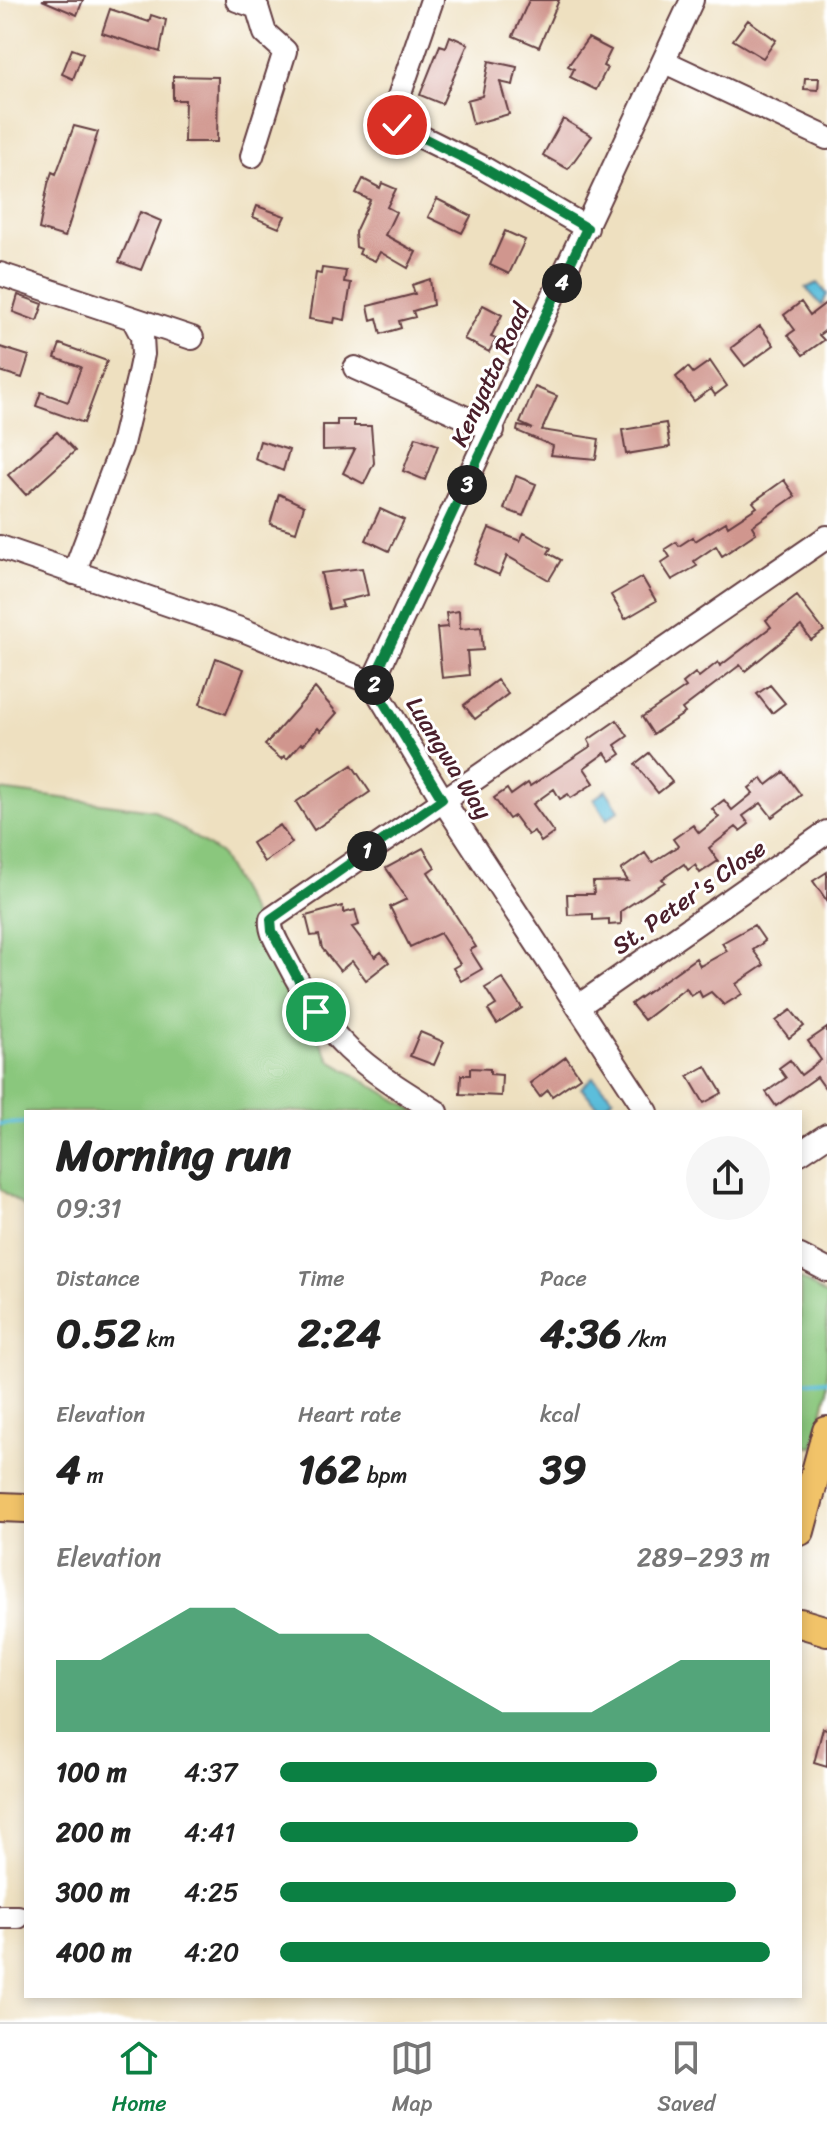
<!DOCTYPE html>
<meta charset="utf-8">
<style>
body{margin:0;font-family:Sriracha,sans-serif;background:#f6f6f6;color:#222;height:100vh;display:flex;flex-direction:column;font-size:30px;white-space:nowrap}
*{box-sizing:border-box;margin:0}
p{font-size:26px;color:#767676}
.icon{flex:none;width:44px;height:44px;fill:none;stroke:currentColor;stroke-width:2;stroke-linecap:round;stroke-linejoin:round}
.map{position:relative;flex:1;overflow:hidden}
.sheet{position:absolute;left:24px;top:1110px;width:778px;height:888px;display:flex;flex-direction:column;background:#fff;border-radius:0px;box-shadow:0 4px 12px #0003}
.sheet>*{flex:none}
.pin{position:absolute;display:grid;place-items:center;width:68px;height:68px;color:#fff;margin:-34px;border:4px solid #fff;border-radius:50%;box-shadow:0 2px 8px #0007}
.km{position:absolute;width:40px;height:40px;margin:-20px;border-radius:50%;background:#222;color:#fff;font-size:22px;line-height:40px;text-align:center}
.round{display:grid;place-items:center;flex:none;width:84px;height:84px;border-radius:42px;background:#f6f6f6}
.overview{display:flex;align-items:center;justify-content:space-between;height:136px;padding:0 32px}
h1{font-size:44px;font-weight:700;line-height:60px}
.metrics{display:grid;grid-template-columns:repeat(3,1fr);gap:12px;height:136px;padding:8px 32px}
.metrics div{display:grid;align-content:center}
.metrics b{font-size:40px;font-weight:700}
.metrics small{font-size:22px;font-weight:400}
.metrics p{font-size:22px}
.chart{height:224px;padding:16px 32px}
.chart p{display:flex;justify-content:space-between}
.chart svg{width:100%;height:144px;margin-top:8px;fill:#0b8043;opacity:.7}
ul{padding:0 32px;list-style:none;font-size:26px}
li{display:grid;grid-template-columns:128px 96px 1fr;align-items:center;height:60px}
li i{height:20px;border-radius:10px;background:#0b8043}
.dock{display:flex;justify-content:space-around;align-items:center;height:112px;border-top:2px solid #e0e0e0;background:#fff;font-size:22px;color:#767676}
.dock a{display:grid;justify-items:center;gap:4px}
.dock .active{color:#0b8043}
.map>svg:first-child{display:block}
</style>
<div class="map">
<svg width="827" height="2022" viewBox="0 0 827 2022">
<rect width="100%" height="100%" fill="#fff"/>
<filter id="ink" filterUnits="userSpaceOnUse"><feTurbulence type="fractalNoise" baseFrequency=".0125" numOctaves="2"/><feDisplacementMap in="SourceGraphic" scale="16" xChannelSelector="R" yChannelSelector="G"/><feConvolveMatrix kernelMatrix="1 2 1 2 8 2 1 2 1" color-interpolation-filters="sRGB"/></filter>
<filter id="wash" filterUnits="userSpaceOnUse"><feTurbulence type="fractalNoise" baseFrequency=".006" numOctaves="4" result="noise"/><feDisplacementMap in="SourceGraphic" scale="32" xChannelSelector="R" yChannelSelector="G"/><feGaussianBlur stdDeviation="1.8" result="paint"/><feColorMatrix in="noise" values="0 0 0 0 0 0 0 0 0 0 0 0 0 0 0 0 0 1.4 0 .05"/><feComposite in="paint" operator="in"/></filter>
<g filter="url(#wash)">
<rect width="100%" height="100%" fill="#eee0c0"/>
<path fill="#8ac77d" stroke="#6a7354" stroke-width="2" d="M 0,790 L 153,810 L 220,854 L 331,1061 L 417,1112 L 26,1112 L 26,1208 L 0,1189 Z
M 800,1278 L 827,1296 L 827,1392 L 814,1447 L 800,1444 Z"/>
<path fill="#5cbedb" stroke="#536e83" stroke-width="2" d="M 818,283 L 827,294 L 822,306 L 806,288 Z
M 606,790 L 619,810 L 607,819 L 594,799 Z
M 593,1077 L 613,1098 L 601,1109 L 581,1088 Z"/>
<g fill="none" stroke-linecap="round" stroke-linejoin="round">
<path stroke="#5cbedb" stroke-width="4" d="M 0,1124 L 26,1123
M 800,1383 L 827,1381"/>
</g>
<g id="blocks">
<path fill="#d0968e" d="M 42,0 L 83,0 L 77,15 Z
M 529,0 L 559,0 L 539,47 L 513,36 Z
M 110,9 L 149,22 L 151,15 L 166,20 L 160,52 L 102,33 Z
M 748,20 L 776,40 L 763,58 L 733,40 Z
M 450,36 L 468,44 L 442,104 L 420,95 L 440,45 L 446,47 Z
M 588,38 L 611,50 L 603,66 L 607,68 L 596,90 L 570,77 L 574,69 L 568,66 Z
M 72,49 L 83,53 L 73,79 L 62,74 Z
M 489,61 L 517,67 L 513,85 L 500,82 L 509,114 L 473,124 L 467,100 L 482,96 Z
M 173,76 L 218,77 L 217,142 L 184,142 L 185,100 L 173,100 Z
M 805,78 L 819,78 L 818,90 L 804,89 Z
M 563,119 L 592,136 L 568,169 L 543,155 Z
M 74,126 L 98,132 L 65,237 L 39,229 L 48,184 L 52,172 L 56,174 Z
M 363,179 L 380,188 L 382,183 L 396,189 L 387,207 L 396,212 L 385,235 L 416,252 L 408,268 L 380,252 L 375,261 L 359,254 L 361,249 L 356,247 L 355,232 L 370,200 L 356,193 Z
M 437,199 L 471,216 L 462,233 L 428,217 Z
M 257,206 L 285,216 L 279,228 L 253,217 Z
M 140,212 L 161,221 L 141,270 L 119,262 Z
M 505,231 L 525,240 L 509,274 L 490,265 Z
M 322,268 L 346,271 L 344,282 L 351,283 L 345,320 L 335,318 L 334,323 L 309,319 L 316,273 L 321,274 Z
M 430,279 L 433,305 L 413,311 L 415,317 L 399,321 L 401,328 L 381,334 L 377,318 L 371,320 L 368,306 L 415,294 L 412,285 Z
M 18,295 L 43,304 L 37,321 L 13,312 Z
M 801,302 L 810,315 L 827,302 L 827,329 L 819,335 L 824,340 L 803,355 L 788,335 L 795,330 L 784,315 Z
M 483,305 L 502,315 L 491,337 L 496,339 L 489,352 L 464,339 Z
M 760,326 L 774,345 L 745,366 L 731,348 Z
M 60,344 L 107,361 L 84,423 L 36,406 L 41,392 L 68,402 L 81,367 L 55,358 Z
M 0,347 L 29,356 L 22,378 L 0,371 Z
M 710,361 L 727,386 L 715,395 L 711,389 L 694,401 L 676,377 L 688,367 L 693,373 Z
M 535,387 L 557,396 L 542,430 L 599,439 L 596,459 L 551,455 L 553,446 L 517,431 L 518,426 L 533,429 L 520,423 Z
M 337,420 L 354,420 L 354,426 L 371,426 L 374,463 L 364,484 L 343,473 L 355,449 L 323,450 L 323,425 L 337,425 Z
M 666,423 L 670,447 L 626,454 L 622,430 Z
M 57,432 L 75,451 L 26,495 L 8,475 Z
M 416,437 L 438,445 L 425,480 L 403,471 Z
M 260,441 L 289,450 L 283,471 L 255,459 Z
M 516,476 L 536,484 L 523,516 L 504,509 Z
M 784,480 L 795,496 L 752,526 L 756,533 L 722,556 L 716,546 L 694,561 L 697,566 L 672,580 L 661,563 L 670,557 L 665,549 L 676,542 L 679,546 L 693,537 L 695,541 L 726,522 L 728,526 L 757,507 L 753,502 Z
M 279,494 L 304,506 L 296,532 L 270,524 Z
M 380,509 L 404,520 L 389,551 L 366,540 Z
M 489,528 L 520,541 L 524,533 L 551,548 L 548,553 L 561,560 L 549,580 L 507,556 L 499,575 L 474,564 Z
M 362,568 L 368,595 L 341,601 L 343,606 L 329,609 L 321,573 Z
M 642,577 L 656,601 L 625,619 L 611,595 Z
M 797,596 L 824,631 L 811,640 L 801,626 L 745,671 L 740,665 L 682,709 L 685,713 L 653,734 L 642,717 L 686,687 L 683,683 L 695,673 L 699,677 L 718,662 L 720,666 L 771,627 L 766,620 Z
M 459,611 L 460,629 L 481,627 L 483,650 L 467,651 L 469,675 L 442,678 L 437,628 L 448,627 L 446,613 Z
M 216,658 L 244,669 L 226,714 L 200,704 Z
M 497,680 L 508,694 L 475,719 L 464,705 Z
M 770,685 L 785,703 L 772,713 L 757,694 Z
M 315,688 L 337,713 L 321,731 L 318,728 L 303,745 L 301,743 L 287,759 L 284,756 L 281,759 L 265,745 Z
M 617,720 L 628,736 L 615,745 L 621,754 L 611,761 L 605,753 L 584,768 L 594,783 L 571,798 L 568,794 L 560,799 L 554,789 L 533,804 L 554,833 L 541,842 L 534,831 L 528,835 L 514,816 L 509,819 L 494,798 L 507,789 L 511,795 L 528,783 L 530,786 L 591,746 L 588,740 Z
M 649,753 L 672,782 L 658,793 L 635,764 Z
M 352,765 L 370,792 L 314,830 L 296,802 Z
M 784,772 L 801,795 L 772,817 L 761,803 L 743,816 L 749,824 L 740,831 L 736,827 L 709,848 L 718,861 L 700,873 L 695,865 L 688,870 L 684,864 L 662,879 L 665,882 L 621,911 L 621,924 L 609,925 L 609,919 L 593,920 L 593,914 L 568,915 L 567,894 L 594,894 L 593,882 L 628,881 L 621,870 L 645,853 L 652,863 L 678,846 L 673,839 L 693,825 L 699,833 L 719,817 L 712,809 L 724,800 L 732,810 L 753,793 L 749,788 L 762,778 L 767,785 Z
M 280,825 L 292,843 L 264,862 L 252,843 Z
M 423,848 L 435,867 L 428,872 L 476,947 L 470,950 L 482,969 L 461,981 L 453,968 L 460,964 L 440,933 L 410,947 L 390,907 L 407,899 L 386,868 Z
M 827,872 L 827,901 L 813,881 Z
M 342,906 L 344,913 L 355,910 L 359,925 L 352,927 L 375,957 L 381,952 L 389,962 L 366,980 L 352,961 L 340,971 L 322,948 L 319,935 L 311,936 L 306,916 Z
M 754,925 L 765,941 L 753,950 L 764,965 L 736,984 L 742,994 L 724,1005 L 711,992 L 702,997 L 699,991 L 691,996 L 686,988 L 644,1020 L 631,1004 L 696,958 L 700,966 L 727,951 L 722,943 Z
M 502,978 L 522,1008 L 497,1024 L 488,1010 L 496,1005 L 485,988 Z
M 791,1010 L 804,1026 L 789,1038 L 776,1021 Z
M 827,1028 L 827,1091 L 817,1077 L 776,1106 L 766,1092 L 786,1078 L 779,1068 L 790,1060 L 801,1075 L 821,1060 L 808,1041 Z
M 420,1032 L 444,1042 L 434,1065 L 410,1056 Z
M 566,1057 L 580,1077 L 552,1096 L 548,1090 L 540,1097 L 530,1083 Z
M 706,1066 L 722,1093 L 704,1103 L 688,1076 Z
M 470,1068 L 490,1069 L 490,1074 L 502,1075 L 501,1096 L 460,1094 L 461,1075 L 470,1075 Z
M 823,1728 L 827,1729 L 827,1767 L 814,1763 Z"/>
</g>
</g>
<g filter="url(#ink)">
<use href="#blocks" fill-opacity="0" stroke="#633c41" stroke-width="2"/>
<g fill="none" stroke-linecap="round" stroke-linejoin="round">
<g stroke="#633c41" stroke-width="26">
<path id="minor" d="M 237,0 L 257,7 L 265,33 L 285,51 L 252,156
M 432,0 L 394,111 L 397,125 L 480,166 L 587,228
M 665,62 L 827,138
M 0,274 L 192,338
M 355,368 L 493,430
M 0,547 L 243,630 L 372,683 L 442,799 L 647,1112
M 74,573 L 121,448 L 138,378 L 143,354 L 142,336 L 133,319
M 372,683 L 692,0
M 580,1005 L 827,832
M 437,1112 C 359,1064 329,1043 286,959 C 280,947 269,933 271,919 L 827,537
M 800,1153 L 827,1135
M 800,1256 L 827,1270
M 0,1917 L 18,1917"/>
</g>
<g stroke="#633c41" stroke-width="32">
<path id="major" d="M 0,1507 L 26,1508
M 800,1531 L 827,1431
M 800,1623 L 827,1631"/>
</g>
<use href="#minor" stroke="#fff" stroke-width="22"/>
<use href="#major" stroke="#f1c369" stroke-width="28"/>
</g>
</g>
<g fill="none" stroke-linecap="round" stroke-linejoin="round" filter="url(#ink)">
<g stroke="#fff" stroke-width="16">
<path id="route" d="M 316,1012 L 272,931 L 271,919 L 442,799 L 372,683 L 587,228 L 480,166 L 397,125"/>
</g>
<use href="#route" stroke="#0b8043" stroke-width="10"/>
</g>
<g text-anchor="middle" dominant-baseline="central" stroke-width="6" stroke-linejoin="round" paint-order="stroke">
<g font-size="24" fill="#4a1f2b" stroke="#fff">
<text transform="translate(490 375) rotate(-65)">Kenyatta Road</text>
<text transform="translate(449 758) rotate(58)">Luangwa Way</text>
<text transform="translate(689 897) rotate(-35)">St. Peter's Close</text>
</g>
</g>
</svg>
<div class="pin" style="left:316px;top:1012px;background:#1e9e55"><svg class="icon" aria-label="arrive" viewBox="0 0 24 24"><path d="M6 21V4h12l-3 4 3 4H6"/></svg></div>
<div class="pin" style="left:397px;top:125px;background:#d93025"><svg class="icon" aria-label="check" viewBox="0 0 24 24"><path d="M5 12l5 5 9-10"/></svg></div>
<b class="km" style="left:367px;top:851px">1</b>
<b class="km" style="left:374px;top:685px">2</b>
<b class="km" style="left:467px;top:485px">3</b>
<b class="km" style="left:562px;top:283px">4</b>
<section class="sheet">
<div class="overview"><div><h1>Morning run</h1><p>09:31</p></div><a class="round"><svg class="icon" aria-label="share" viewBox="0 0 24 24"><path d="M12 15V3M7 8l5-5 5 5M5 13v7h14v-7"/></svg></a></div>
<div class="metrics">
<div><p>Distance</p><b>0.52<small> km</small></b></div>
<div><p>Time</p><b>2:24</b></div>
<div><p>Pace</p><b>4:36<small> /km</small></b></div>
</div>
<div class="metrics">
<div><p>Elevation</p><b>4<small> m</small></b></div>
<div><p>Heart rate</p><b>162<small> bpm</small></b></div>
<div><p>kcal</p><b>39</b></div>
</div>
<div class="chart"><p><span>Elevation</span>289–293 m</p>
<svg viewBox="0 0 160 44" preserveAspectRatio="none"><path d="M0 44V22L10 22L20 14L30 6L40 6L50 14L60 14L70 14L80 22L90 30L100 38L110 38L120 38L130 30L140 22L150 22L160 22V44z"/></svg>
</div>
<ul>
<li><b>100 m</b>4:37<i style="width:77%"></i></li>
<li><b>200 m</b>4:41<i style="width:73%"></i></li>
<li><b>300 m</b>4:25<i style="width:93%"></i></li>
<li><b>400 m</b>4:20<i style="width:100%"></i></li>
</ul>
</section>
</div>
<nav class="dock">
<a class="active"><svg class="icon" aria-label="home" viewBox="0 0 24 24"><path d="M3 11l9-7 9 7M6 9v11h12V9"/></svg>Home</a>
<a><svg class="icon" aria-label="map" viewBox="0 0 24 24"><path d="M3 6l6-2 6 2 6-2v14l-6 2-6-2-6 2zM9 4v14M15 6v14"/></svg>Map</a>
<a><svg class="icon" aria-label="saved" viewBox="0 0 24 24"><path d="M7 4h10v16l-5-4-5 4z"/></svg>Saved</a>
</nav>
